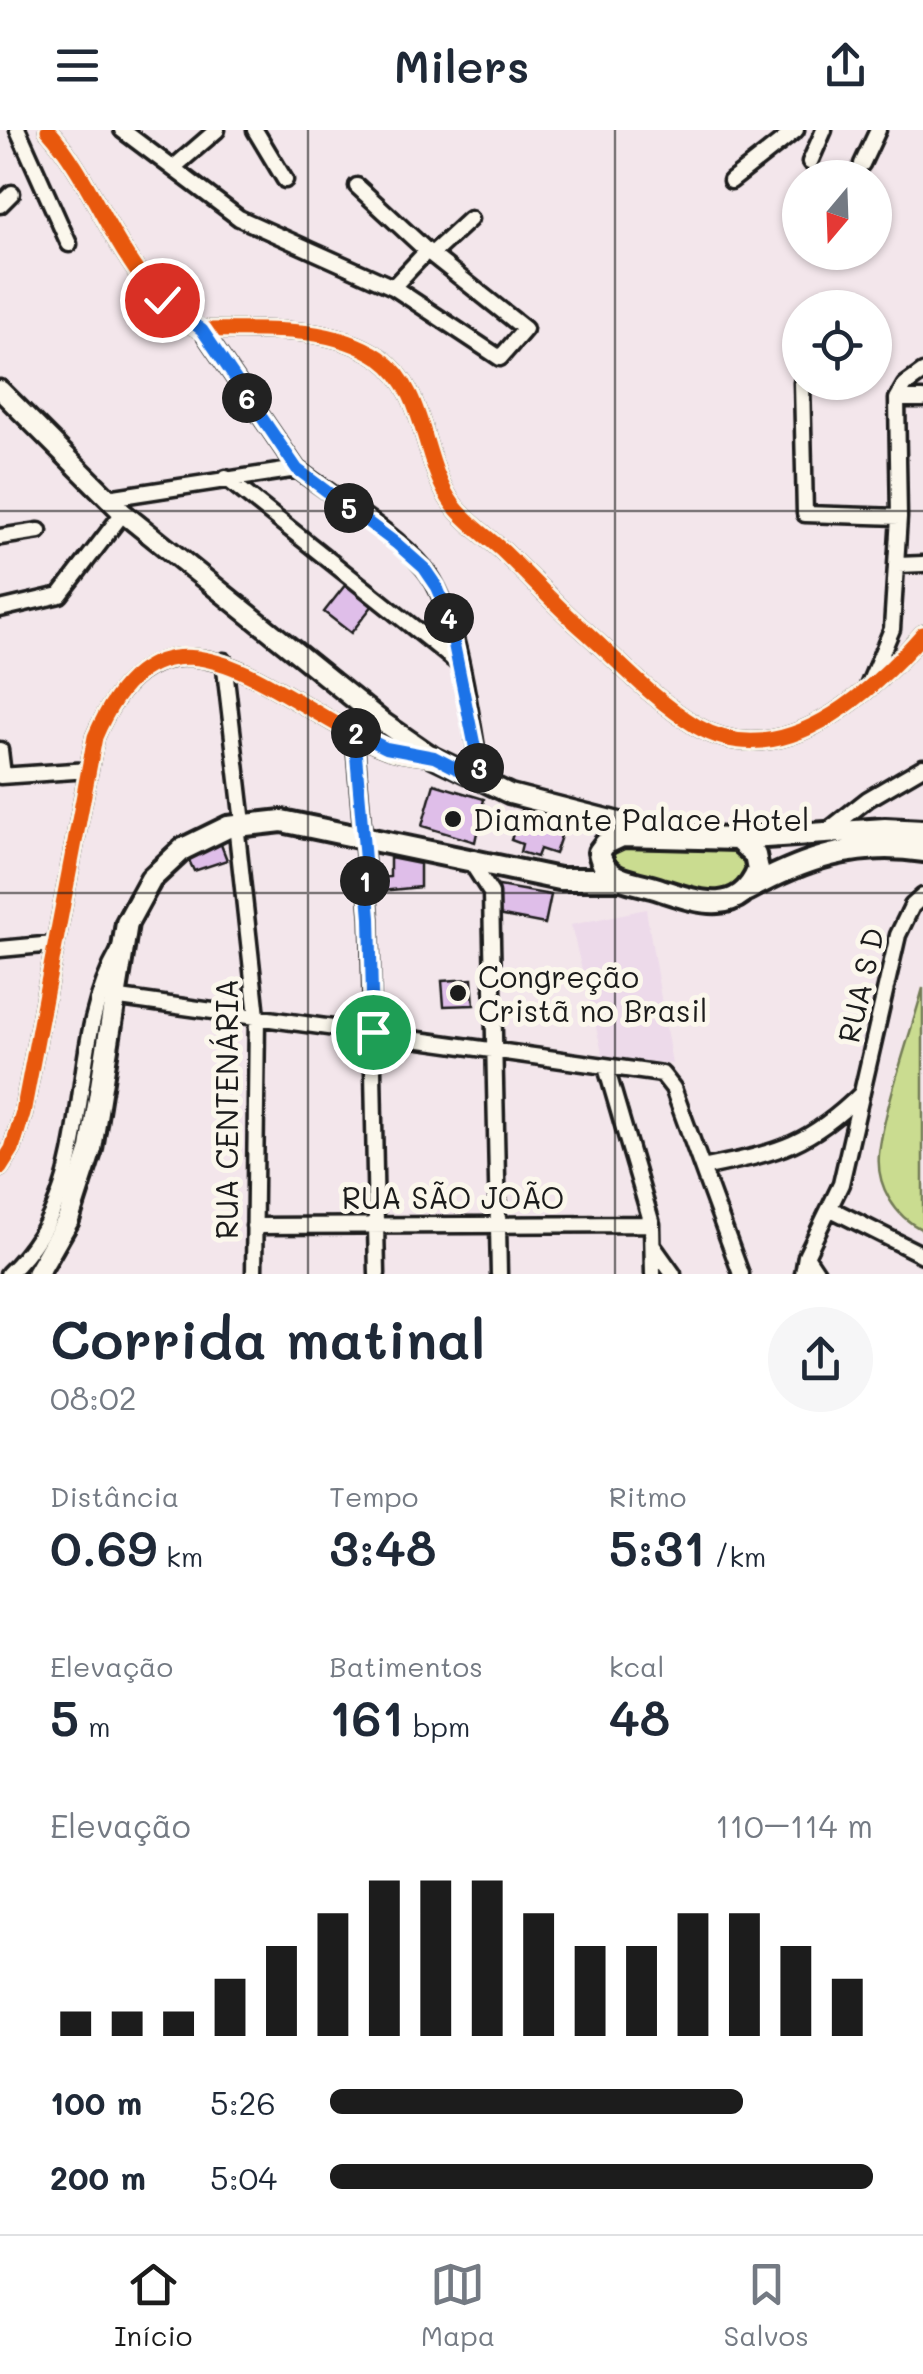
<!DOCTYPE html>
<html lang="pt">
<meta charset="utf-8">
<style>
body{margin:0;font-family:Mali,sans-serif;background:#f6f6f7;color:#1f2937;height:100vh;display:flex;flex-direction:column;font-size:38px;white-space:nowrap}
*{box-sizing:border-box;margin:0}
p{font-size:32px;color:#747a83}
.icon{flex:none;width:55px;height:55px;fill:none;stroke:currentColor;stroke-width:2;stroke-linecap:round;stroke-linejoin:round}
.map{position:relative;height:1144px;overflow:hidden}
.drawer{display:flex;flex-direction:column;background:#fff;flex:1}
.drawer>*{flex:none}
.needle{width:65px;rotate:199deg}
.fabs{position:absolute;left:782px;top:30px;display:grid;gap:20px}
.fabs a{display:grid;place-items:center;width:110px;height:110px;border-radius:50%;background:#fff;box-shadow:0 2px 8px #0004;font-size:50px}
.pin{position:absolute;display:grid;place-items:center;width:85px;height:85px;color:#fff;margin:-42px;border:5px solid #fff;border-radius:50%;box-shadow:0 2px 10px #0007}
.km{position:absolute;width:50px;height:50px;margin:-25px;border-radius:50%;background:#222;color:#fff;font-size:28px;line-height:50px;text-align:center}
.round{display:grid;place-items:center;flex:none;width:105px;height:105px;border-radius:52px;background:#f6f6f7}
.summary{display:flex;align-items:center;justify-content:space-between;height:170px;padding:0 50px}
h1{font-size:55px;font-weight:600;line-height:75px}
.stats{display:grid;grid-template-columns:repeat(3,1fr);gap:15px;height:170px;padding:10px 50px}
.stats div{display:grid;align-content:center}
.stats b{font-size:50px;font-weight:600}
.stats small{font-size:28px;font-weight:400}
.stats p{font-size:28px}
.chart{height:280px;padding:20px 50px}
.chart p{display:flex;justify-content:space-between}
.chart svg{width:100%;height:180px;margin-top:10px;stroke:#1c1c1c;stroke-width:6}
ul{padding:0 50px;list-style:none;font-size:32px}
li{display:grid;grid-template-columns:160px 120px 1fr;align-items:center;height:75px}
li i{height:25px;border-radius:12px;background:#1c1c1c}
header{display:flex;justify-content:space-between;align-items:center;height:130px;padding:0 50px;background:#fff;font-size:45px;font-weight:600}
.tab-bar{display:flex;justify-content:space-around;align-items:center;height:140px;border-top:2px solid #e0e1e3;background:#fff;font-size:28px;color:#747a83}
.tab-bar a{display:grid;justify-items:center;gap:5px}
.tab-bar .on{color:#1c1c1c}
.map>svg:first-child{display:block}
</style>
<header><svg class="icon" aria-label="menu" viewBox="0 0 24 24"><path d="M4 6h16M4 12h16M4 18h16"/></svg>Milers<svg class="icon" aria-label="share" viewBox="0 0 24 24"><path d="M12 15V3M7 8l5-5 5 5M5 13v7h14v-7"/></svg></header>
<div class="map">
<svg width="923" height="1144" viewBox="0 0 923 1144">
<rect width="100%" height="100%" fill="#f3e6eb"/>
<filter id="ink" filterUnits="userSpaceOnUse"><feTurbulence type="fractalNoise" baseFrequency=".01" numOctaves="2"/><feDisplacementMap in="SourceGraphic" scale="20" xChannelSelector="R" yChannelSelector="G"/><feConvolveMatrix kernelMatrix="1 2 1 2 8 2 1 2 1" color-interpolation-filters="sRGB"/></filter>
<g filter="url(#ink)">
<path fill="#eddaea" d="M 646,779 L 672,934 L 603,926 L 571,795 Z"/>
<path fill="#cadc90" stroke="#737c56" stroke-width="2.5" d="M 618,711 L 739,717 L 750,735 L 744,752 C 700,776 649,751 606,733 L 606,716 Z
M 923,858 L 923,1100 C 895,1087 876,1056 879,1024 C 884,978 910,906 923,858 Z"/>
<path fill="#dfbee9" stroke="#1c1c1c" stroke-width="2.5" d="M 346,454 L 373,475 L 351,503 L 324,482 Z
M 434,654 L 484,669 L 475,712 L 422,696 Z
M 522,677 L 566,691 L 555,724 L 540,719 L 537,727 L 520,722 L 522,714 L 511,710 Z
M 220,712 L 227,730 L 194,741 L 186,724 Z
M 390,728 L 420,734 L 420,757 L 372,762 L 369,748 L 390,747 Z
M 499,756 L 551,765 L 545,794 L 498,785 Z
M 472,849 L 474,875 L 444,876 L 442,851 Z"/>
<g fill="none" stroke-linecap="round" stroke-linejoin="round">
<g stroke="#1c1c1c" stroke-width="21">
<path id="minor" d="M 18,0 L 69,114
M 48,0 C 103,61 122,160 202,200 C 259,200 330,194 380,228 C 428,262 421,333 454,376 C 467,393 488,407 504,422 C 532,449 557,477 586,502 C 621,534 655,571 696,596 C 782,646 871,563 923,504
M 122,0 L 239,88 L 393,157 L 500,228 L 525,199 L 427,121 L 357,56
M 255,0 L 285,50
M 810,32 L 824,0
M 862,34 L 878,0
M 173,38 L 217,0
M 731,51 L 796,0
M 0,75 L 12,63
M 432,124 L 470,89
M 393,157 L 427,121
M 202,200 L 297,339
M 802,252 L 805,384 L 899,387
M 897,269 L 923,269
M 226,348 L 458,533
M 108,368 L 297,339 C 338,370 391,399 424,438 C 460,480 471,597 482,652
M 0,407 L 39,401
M 898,435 L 923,434
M 0,479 L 60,465 L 123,383
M 224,531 L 243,693
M 868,556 L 892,499 L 899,387 L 897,269 L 905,255 L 923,242
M 354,602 L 370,788 L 377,1144
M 0,620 L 3,645
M 0,646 L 89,640
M 236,694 L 257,886 L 254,1144
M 826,702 L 868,669 L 923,637
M 471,732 L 491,763 L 499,1144
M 0,819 L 54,814
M 113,867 L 662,944 L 673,958 L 741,1144
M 606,937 L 652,1094 L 653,1144
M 0,1038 L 12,1019 L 23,983 L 95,607 C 166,441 284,580 387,619 C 402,624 418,625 433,627
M 703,1038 C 777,1022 806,1018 862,963
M 831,1079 L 923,1125
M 254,1096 L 652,1094
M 653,1116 L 673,1144
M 806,1126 L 818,1144
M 8,1144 C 104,1054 60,923 119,821
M 803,1144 L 806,1126 L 841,1054 L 898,805 L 912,776 L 923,766"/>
</g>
<g stroke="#1c1c1c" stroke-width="25">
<path id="major" d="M 0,260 L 123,383 L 384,593 L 433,627 L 510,664 L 646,699"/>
</g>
<g stroke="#1c1c1c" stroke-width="28">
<path id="highway" d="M 737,709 L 755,725 L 758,740 C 738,790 693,770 655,758 C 630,750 605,752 599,722 L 605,714 L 622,706 L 737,709 L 885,699 L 923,701
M 747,760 C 803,729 858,710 923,721
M 37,1144 L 68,1090 L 91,1019 L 127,793 L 151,749 L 183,719 L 228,697 L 282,691 L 559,749 L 619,749"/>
</g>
<use href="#minor" stroke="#fbf7ec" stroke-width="14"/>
<use href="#major" stroke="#fbf7ec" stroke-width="18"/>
<use href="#highway" stroke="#fbf7ec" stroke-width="20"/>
<g stroke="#fbf7ec" stroke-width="21">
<path id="cycleway" d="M 48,0 C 103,61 122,160 202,200 C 259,200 330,194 380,228 C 428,262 421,333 454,376 C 467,393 488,407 504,422 C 532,449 557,477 586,502 C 621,534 655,571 696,596 C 782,646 871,563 923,504
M 0,1038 L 12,1019 L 23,983 L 95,607 C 166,440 284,581 388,619 C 403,624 418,625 433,627"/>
</g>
<use href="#cycleway" stroke="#e8590c" stroke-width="15"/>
</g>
</g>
<g fill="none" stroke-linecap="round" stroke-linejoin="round" filter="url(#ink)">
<g stroke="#fff" stroke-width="20">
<path id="route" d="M 162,170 L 202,200 L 297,339 L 397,414 L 424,438 L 437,457 L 447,480 L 482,652 L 434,627 L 386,618 L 354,602 L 370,788 L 373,902"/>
</g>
<use href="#route" stroke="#1a73e8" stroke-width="12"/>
</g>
<path fill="none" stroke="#1c1c1c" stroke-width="2.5" stroke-opacity="0.55" d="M 308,0 L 308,1144M 615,0 L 615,1144M 0,381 L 923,381M 0,763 L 923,763"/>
<g fill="#1c1c1c" stroke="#fbf7ec" stroke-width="4">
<circle cx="453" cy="689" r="10"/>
<circle cx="458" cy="863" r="10"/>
</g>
<g text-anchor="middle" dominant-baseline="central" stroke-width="10" stroke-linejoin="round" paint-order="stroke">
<g font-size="30" fill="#1c1c1c" stroke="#fbf7ec" text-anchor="start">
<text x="473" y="689">Diamante Palace Hotel</text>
<text x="478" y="846">Congreção<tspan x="478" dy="34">Cristã no Brasil</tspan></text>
</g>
<g font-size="30" fill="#1c1c1c" stroke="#fbf7ec">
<text transform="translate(860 855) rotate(-77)">RUA S D</text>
<text transform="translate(226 979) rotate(-90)">RUA CENTENÁRIA</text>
<text x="453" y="1067">RUA SÃO JOÃO</text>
</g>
</g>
</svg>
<div class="fabs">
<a><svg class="needle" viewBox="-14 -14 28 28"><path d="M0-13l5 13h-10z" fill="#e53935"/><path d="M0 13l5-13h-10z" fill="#747a83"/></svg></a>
<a><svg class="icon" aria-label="locate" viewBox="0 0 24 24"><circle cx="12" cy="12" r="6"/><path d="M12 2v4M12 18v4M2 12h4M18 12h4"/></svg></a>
</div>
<div class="pin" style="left:373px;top:902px;background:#1e9e55"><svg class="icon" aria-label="arrive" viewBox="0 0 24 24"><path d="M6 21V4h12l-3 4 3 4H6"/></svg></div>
<div class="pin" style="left:162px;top:170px;background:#d93025"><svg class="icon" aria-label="check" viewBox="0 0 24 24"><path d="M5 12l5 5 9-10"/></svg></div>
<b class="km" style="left:365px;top:751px">1</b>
<b class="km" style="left:356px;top:603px">2</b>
<b class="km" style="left:479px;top:638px">3</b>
<b class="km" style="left:449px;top:488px">4</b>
<b class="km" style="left:349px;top:378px">5</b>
<b class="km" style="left:247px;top:268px">6</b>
</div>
<section class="drawer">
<div class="summary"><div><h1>Corrida matinal</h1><p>08:02</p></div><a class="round"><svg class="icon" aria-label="share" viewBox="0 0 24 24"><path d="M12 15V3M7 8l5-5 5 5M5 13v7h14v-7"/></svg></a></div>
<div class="stats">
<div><p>Distância</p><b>0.69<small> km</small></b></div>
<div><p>Tempo</p><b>3:48</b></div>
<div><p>Ritmo</p><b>5:31<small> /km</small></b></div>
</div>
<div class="stats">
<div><p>Elevação</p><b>5<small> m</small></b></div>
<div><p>Batimentos</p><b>161<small> bpm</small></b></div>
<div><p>kcal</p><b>48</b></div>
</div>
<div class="chart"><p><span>Elevação</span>110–114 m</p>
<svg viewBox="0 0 160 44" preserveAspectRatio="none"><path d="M5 44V38M15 44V38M25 44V38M35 44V30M45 44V22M55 44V14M65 44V6M75 44V6M85 44V6M95 44V14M105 44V22M115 44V22M125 44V14M135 44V14M145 44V22M155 44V30"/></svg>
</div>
<ul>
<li><b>100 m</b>5:26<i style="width:76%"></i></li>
<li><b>200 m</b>5:04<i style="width:100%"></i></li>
</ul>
</section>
<nav class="tab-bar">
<a class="on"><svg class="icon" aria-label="home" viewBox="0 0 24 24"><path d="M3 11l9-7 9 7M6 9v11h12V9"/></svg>Início</a>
<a><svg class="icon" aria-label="map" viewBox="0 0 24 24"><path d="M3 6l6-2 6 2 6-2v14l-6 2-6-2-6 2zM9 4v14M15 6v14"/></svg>Mapa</a>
<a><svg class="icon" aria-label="saved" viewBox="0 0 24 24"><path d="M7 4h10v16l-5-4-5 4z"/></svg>Salvos</a>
</nav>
